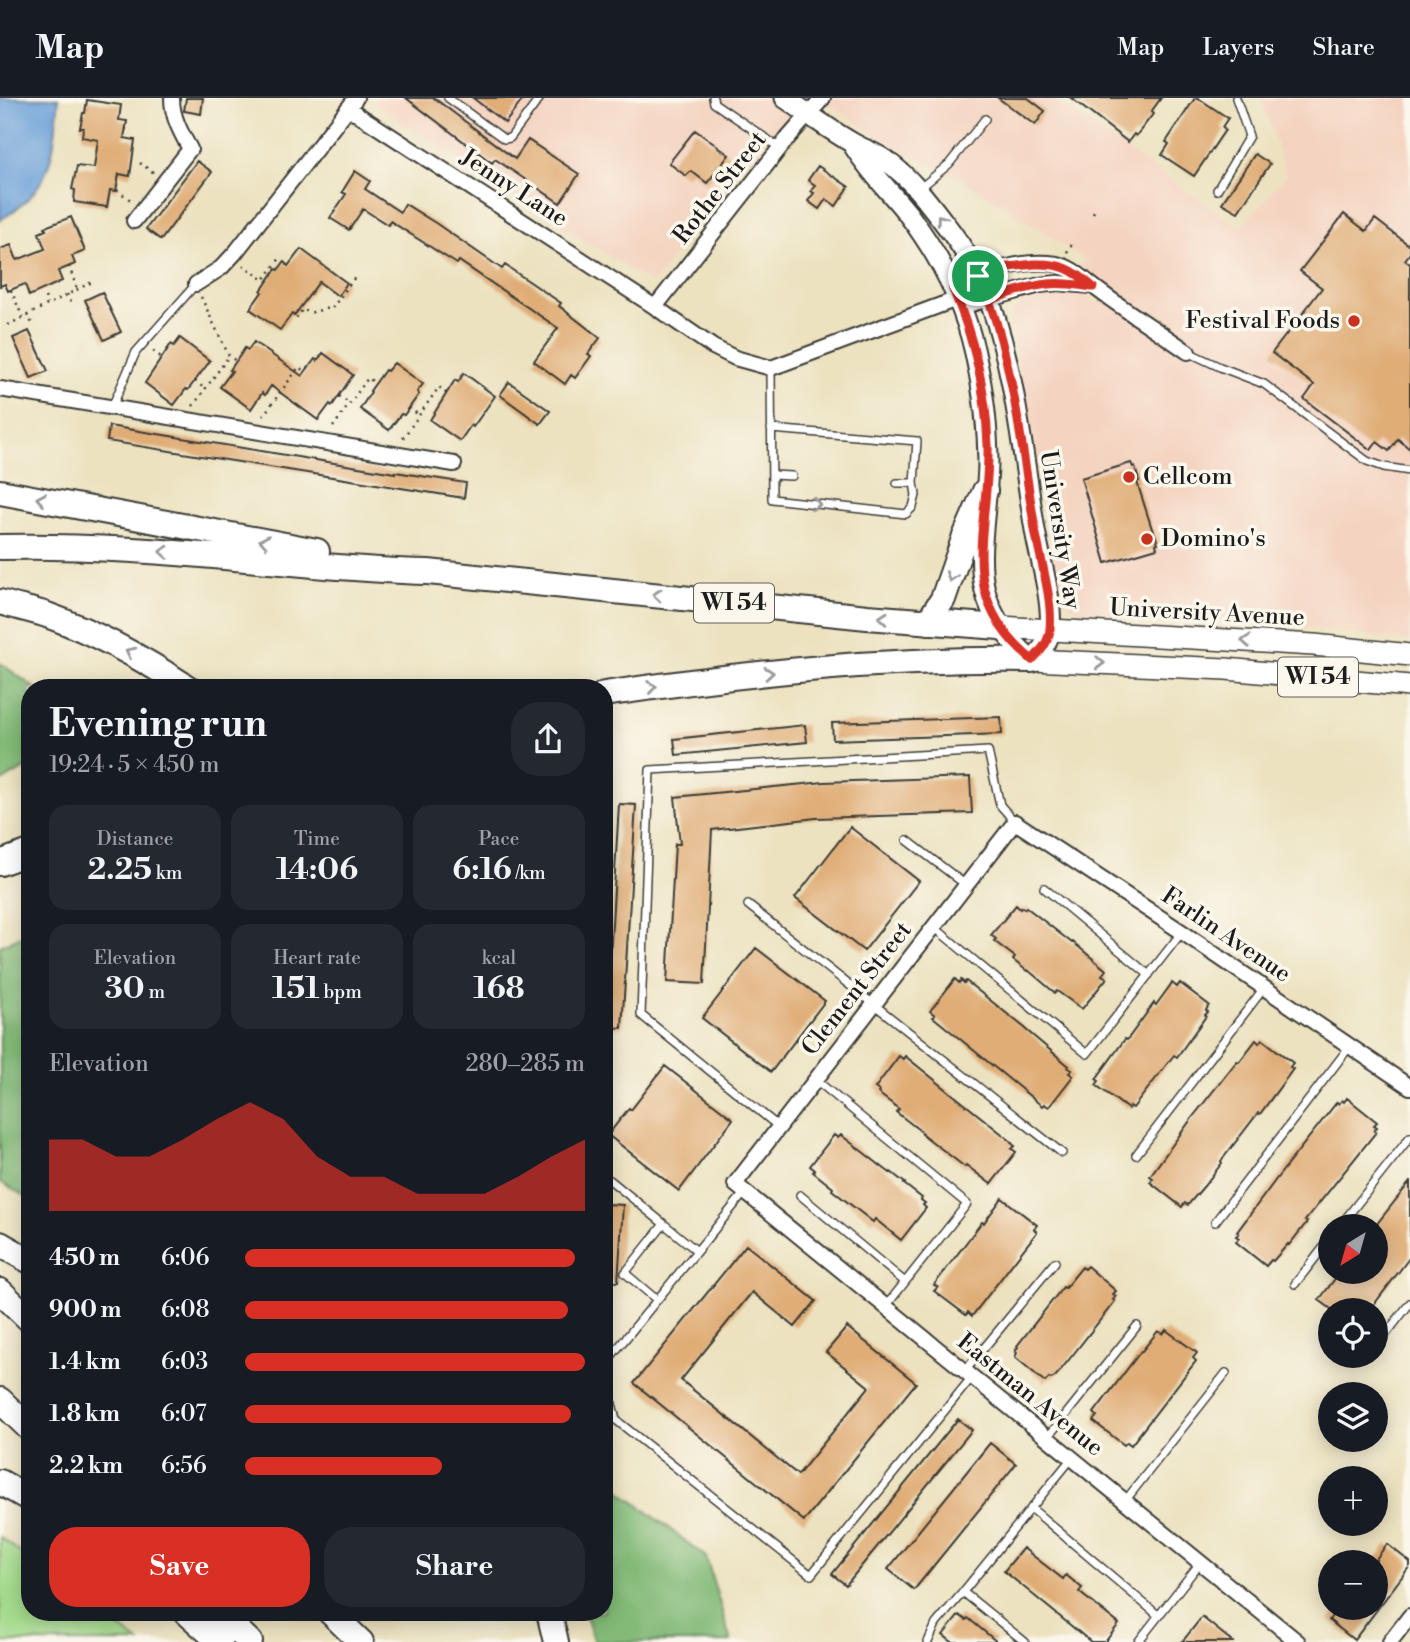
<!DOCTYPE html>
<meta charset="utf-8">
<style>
body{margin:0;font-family:"Libre Bodoni",serif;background:#242831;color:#f1f3f6;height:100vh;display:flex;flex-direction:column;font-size:26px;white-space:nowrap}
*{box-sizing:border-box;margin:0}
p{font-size:23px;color:#9ea1a6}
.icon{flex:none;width:38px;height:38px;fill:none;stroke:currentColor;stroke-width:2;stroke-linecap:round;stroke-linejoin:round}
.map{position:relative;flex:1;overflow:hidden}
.drawer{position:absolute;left:21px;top:581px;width:592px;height:942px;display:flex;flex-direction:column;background:#171b24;border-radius:28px;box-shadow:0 4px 18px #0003}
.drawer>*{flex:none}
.needle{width:46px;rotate:217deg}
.fabs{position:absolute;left:1318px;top:1116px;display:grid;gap:14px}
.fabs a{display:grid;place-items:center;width:70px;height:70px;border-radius:50%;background:#171b24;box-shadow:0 4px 18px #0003;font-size:35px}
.pin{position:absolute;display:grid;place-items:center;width:60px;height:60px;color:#fff;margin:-30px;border:4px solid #fff;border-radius:50%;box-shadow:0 2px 7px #0007}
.round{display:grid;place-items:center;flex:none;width:74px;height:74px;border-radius:28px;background:#242831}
.summary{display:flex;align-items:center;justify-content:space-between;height:119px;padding:0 28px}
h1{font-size:38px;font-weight:700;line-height:52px}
.stats{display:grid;grid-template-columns:repeat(3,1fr);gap:10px;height:119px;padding:7px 28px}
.stats div{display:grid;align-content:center;border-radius:18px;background:#242831;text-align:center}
.stats b{font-size:30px;font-weight:700}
.stats small{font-size:19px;font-weight:400}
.stats p{font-size:19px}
.chart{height:196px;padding:14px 28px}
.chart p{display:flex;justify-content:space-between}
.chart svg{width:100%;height:126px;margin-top:7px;fill:#d93025;opacity:.7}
.action{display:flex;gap:14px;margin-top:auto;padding:14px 28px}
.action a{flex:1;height:80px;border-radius:28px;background:#d93025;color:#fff;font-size:28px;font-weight:700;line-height:80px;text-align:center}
.action a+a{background:#242831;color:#f1f3f6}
ul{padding:0 28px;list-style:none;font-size:23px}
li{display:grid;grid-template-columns:112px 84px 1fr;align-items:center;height:52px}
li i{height:18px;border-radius:9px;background:#d93025}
header{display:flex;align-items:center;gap:42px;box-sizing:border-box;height:98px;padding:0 35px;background:#171b24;border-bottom:2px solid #363941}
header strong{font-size:33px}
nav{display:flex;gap:38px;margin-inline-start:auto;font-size:24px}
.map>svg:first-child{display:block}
</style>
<header>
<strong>Map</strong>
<nav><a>Map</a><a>Layers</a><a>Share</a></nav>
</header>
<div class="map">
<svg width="1410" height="1544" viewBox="0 0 1410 1544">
<rect width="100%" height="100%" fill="#fbf7ec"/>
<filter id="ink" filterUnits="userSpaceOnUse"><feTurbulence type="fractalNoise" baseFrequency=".0143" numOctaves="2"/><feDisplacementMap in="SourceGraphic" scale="14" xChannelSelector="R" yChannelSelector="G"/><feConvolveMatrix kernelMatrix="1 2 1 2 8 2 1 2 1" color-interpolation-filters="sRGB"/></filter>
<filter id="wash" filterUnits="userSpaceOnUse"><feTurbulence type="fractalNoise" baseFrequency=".00686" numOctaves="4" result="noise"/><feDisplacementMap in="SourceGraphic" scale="28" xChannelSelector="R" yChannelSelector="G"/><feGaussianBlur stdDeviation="1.57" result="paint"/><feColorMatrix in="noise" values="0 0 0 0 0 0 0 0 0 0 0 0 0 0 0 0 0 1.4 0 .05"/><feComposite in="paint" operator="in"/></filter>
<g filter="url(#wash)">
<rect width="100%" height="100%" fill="#ece2c0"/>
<path fill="#f4d3c0" d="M 377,0 L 802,0 L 652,186 L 373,5 Z
M 818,0 L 1051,0 L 1241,130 L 1286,77 L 1261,0 L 1410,0 L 1410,544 L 1306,529 L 1081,514 L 1069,508 L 1058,491 L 1015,250 L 1010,229 L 1013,216 L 1022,202 L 1055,193 L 1068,193 L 1083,197 L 1099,206 L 1111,190 L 1079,170 L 1084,162 L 1035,128 L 956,77 L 900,52 Z"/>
<path fill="#a3da8b" stroke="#607b54" stroke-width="2" d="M 0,1439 L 30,1462 L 30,1514 L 99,1514 L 139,1544 L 0,1544 Z"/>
<path fill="#82ba77" stroke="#4f6b4a" stroke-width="2" d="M 0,565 L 35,590 L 30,590 L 30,645 L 27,648 L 28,668 L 0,685 Z
M 30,834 L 30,1101 L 0,1084 L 0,848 Z
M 604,1375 L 606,1382 L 706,1459 L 731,1544 L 594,1544 L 585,1514 L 604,1514 Z"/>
<path fill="#6ba0d8" stroke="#445e7a" stroke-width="2" d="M 0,0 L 59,0 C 53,57 54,90 0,122 Z"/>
<g id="blocks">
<path fill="#e0ad77" d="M 186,0 L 203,0 L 201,16 L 184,13 Z
M 406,0 L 434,0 L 515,61 L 528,42 L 579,76 L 560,105 L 495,61 L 492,65 Z
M 473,0 L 524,0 L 505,25 Z
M 998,0 L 1028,0 L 1045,13 L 1035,27 Z
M 1071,0 L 1161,0 L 1151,14 L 1153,16 L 1136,38 L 1134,36 L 1128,44 Z
M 1195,0 L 1198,0 L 1228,20 L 1222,29 L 1225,32 L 1194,78 L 1162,57 L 1169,46 L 1166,44 Z
M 87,2 L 121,7 L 119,22 L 127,23 L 124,40 L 135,42 L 130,78 L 119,76 L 116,93 L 110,92 L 107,109 L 74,104 L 75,92 L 72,91 L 77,68 L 94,70 L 98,42 L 82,39 L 83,30 L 80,30 L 83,15 L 85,15 Z
M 695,32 L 729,57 L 707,85 L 691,73 L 686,78 L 669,65 Z
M 1255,56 L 1270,66 L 1238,114 L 1222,105 Z
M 197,63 L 212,74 L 161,142 L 146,131 Z
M 818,68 L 849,89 L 836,108 L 826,101 L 819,111 L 808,103 L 814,95 L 811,93 L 815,87 L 808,82 Z
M 355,73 L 370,83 L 365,91 L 400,114 L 405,106 L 437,126 L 502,171 L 505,167 L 561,205 L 559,208 L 600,240 L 588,256 L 591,258 L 575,280 L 571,277 L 565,286 L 534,263 L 558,230 L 459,163 L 457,166 L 390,123 L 388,127 L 363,111 L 349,132 L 330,120 L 346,96 L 342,94 Z
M 1344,116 L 1366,133 L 1375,121 L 1410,148 L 1410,155 L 1405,162 L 1410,166 L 1410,351 L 1398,341 L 1389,353 L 1377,344 L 1371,352 L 1304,301 L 1314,287 L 1272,255 L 1322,190 L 1300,173 Z
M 71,119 L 85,153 L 72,158 L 75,166 L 58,173 L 62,183 L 29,198 L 25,186 L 8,193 L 5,186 L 0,188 L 0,151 L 11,147 L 17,162 L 45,151 L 39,135 L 46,132 L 45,129 Z
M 301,151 L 347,185 L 338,198 L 319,184 L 294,218 L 292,216 L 280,232 L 250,211 L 262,194 L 261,193 L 276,171 L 278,172 L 284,164 L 288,168 Z
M 102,194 L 121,234 L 104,242 L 85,202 Z
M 29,233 L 48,273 L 31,280 L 13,240 Z
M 180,240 L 210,263 L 188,292 L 186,291 L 174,307 L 145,285 L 171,246 L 174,248 Z
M 254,244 L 302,278 L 315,261 L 317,263 L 323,255 L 353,277 L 332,308 L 330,306 L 318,322 L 271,288 L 265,297 L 262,295 L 251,311 L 220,289 L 232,273 L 230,272 L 245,250 L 248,252 Z
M 394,265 L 423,286 L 417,294 L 419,296 L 404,317 L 401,316 L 389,332 L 360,311 L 371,294 L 370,293 L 385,272 L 387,273 Z
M 464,275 L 495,298 L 473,329 L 471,327 L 460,343 L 430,322 L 455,282 L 458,284 Z
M 509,284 L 550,313 L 540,326 L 500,297 Z
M 109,328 L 395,375 L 395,374 L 466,385 L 464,400 L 107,343 Z
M 1131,365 L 1133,369 L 1135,369 L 1139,383 L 1137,384 L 1152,431 L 1153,431 L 1158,445 L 1156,446 L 1157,450 L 1106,465 L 1081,380 Z
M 1001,619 L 1002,636 L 833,642 L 832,625 Z
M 805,627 L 807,644 L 676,657 L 674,641 Z
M 970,679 L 972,715 L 816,720 L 712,732 L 704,886 L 667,884 L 675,746 L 680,746 L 675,699 L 824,684 Z
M 619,706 L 636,707 L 622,930 L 606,929 Z
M 850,729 L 919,783 L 864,853 L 795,800 Z
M 1016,807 L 1020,811 L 1022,809 L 1025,811 L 1026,809 L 1072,845 L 1073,844 L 1106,872 L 1102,877 L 1107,880 L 1082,911 L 1057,893 L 1055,895 L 1028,872 L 1027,873 L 1013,862 L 1015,859 L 994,843 L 996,841 L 991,837 Z
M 756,850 L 825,903 L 771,974 L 702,920 Z
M 955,881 L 959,885 L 961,882 L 964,885 L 966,883 L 1025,930 L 1025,931 L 1069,968 L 1068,970 L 1072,972 L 1069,975 L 1073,978 L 1049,1009 L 1044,1006 L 1042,1008 L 933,919 L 935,917 L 930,913 Z
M 1172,885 L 1177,889 L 1180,885 L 1209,907 L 1206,912 L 1208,914 L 1205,917 L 1206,918 L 1177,959 L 1174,957 L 1133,1010 L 1130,1008 L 1128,1011 L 1096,987 L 1099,983 L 1096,981 L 1125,941 L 1127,942 L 1154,905 L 1156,907 Z
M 1262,941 L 1293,965 L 1290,969 L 1293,971 L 1260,1016 L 1258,1015 L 1221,1063 L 1222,1065 L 1204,1088 L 1188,1107 L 1185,1105 L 1182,1109 L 1150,1084 L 1153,1080 L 1150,1078 L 1192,1020 L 1237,963 L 1239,964 L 1256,942 L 1259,945 Z
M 899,958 L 903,961 L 905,958 L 1012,1044 L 1011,1045 L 1015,1048 L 1012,1051 L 1016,1054 L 991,1086 L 966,1067 L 965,1069 L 922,1036 L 923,1035 L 896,1014 L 899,1011 L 878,995 L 879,993 L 875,990 Z
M 665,968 L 733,1021 L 679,1093 L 608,1037 L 629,1010 L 631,1012 Z
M 1347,1000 L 1377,1024 L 1374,1027 L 1377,1029 L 1374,1033 L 1376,1034 L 1305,1123 L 1307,1124 L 1289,1147 L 1288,1146 L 1273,1163 L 1271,1162 L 1266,1168 L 1236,1144 L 1239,1140 L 1236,1138 L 1239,1135 L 1237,1134 L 1277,1080 L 1337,1004 L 1339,1006 L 1342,1002 L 1344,1004 Z
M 834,1037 L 838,1040 L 841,1037 L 890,1075 L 891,1074 L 905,1085 L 904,1086 L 922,1100 L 921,1102 L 925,1105 L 923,1107 L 926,1110 L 901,1142 L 875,1121 L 873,1124 L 832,1092 L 833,1090 L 813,1074 L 815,1072 L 810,1068 Z
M 1410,1084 L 1410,1159 L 1369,1213 L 1334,1213 L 1319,1202 L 1340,1174 L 1376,1174 L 1376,1127 Z
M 1002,1100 L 1037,1127 L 1034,1131 L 1037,1134 L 972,1218 L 968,1214 L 966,1217 L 934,1193 L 938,1189 L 934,1187 L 982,1124 L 984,1125 Z
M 606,1106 L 623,1107 L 618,1184 L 604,1183 Z
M 746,1147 L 816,1203 L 795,1229 L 752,1194 L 681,1282 L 798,1377 L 869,1289 L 826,1254 L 847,1229 L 916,1285 L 804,1423 L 634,1285 Z
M 1087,1168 L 1116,1193 L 1113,1196 L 1116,1198 L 1113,1202 L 1115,1203 L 1068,1263 L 1055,1279 L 1051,1281 L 1049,1280 L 1045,1284 L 1015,1259 L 1017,1255 L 1015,1253 L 1018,1249 L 1017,1248 L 1063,1189 L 1065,1190 L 1082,1169 L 1084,1171 Z
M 1166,1232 L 1197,1255 L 1193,1260 L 1196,1263 L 1131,1347 L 1127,1344 L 1124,1347 L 1093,1323 L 1097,1318 L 1094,1315 L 1141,1253 L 1142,1253 L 1158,1233 L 1163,1236 Z
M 958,1321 L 972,1332 L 846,1487 L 832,1476 Z
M 990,1345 L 1016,1366 L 914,1492 L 888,1471 Z
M 1387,1446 L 1410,1464 L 1410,1468 L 1354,1542 L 1329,1522 L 1338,1510 L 1376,1510 L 1376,1461 Z
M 1023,1450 L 1063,1481 L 1066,1477 L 1082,1490 L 1079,1494 L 1119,1526 L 1105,1544 L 1091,1544 L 1004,1473 Z
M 959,1517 L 966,1522 L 968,1520 L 997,1544 L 952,1544 L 943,1537 Z
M 1202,1519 L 1233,1544 L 1182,1544 Z"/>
</g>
</g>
<g filter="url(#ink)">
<use href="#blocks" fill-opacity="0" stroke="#3b3a35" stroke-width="2"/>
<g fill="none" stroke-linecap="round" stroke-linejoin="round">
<g stroke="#3b3a35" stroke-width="10">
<path id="service" d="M 448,0 L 504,41 L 510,40 L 540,0
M 713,0 L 714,5 L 780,50
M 918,92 L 949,66 L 985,21
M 1217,92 L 1249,38 L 1236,0
M 1188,254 L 1220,269 L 1264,286 L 1367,363 L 1384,369 L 1410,373
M 112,309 L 136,254 L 196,186
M 771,331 L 917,343 L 914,385 L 916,397 L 913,409 L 906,416 L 772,401 L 771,270
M 772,377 L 792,378
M 897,385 L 914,385
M 907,742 L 966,787
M 1044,790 L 1149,877
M 748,807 L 1062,1055
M 934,829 L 1087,956 L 1182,834
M 816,982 L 967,1106 L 886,1208
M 779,1029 L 641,917 L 650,672 L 988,653 L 1000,707 L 1015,724
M 1136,1057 L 1264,890
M 610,1082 L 664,1126
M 800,1097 L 905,1184
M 1215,1124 L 1350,948
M 1339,1129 L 1410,1039
M 1295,1186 L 1330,1141
M 657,1202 L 625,1175 L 664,1126 L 697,1153
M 1383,1240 L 1410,1205
M 604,1267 L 745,1094
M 604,1273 L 616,1322 L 811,1477 L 972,1279
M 965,1273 L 1055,1164
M 1047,1340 L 1137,1228
M 1125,1403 L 1226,1275
M 1031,1410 L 1159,1518
M 928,1544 L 936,1526 L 963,1494
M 1025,1544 L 963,1494 L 1072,1360
M 1138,1544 L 1200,1465"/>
</g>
<g stroke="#3b3a35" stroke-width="18">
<path id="minor" d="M 348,10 L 655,209 L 713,249 L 735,260 L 771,270 L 957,201
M 134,123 L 190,51 C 181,35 172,19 172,0
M 196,186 L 221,170 L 235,155 L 356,0
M 953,191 C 985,175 1020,160 1057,166 C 1072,169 1082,180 1094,189 C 1124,212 1157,232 1188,254
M 655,209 L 787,41 L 823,0
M 960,209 L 1040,187 L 1058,185 L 1091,188
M 0,291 L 454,366
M 1298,1544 L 735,1086 L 1015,724 L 1182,834 L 1410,989
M 1390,1544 L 1410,1518"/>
</g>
<g stroke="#3b3a35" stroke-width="23">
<path id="secondary" d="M 785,0 C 806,14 828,31 851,44 C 864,52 875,54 888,64 C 909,79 926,101 942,122 C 961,146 979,175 990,204 C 1016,277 1022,355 1035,432 C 1040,462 1053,502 1050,531 C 1049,544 1041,553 1032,562 C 959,501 986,447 988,366 C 988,328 983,291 975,255 C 964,205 939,157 908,116 C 889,92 867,71 852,45"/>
</g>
<g stroke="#3b3a35" stroke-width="24">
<path id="primary" d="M 1000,529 L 1314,547 L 1410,557
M 1032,562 L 1226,571 L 1410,588"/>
</g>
<g stroke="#3b3a35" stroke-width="28">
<path id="motorway" d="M 0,394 L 317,453
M 0,449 C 82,447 164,453 246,461 C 307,466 367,473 428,474 L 867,519 L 1000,529
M 0,504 C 16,509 32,512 47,517 C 97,535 144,561 188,590
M 928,524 L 943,501 L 964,441 L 985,393
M 604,596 C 745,575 888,560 1032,562
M 0,765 L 30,754
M 0,1146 L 30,1163
M 0,1193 L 30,1222
M 0,1302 L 30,1331
M 0,1384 L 30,1401
M 186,1514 L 220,1544
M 218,1514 L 250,1544
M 330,1514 L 361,1544
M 549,1514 L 556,1544"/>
</g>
<path stroke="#3b3a35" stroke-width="2.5" stroke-dasharray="2 5" stroke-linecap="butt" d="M 125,31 L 132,32
M 140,65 L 154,75
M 117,92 L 132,103
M 1093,115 L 1094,113
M 1067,154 L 1074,143
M 243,167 L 264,182 L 280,160
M 69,168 L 77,191
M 11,192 L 23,220
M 67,196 L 71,205
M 45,199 L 48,206
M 201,199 L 229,258 L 236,263
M 27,217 L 32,225
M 296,220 L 303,211 L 309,215 L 333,209 L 355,179
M 8,227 L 92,184
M 153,253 L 161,259
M 195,283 L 205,291
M 271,288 L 280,294
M 339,298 L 350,306
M 193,308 L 229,258
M 409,310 L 419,317
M 263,318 L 299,269 L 305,274
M 333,329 L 368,280 L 375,285
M 403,340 L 439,289 L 446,295"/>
<use href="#service" stroke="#fff" stroke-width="7"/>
<use href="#minor" stroke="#fff" stroke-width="14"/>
<use href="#secondary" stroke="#fff" stroke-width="19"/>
<use href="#primary" stroke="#fff" stroke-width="21"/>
<use href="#motorway" stroke="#fff" stroke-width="24"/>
</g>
<defs><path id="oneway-chevron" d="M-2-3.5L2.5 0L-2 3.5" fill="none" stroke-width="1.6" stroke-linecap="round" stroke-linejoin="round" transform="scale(1.75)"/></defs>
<g stroke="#999">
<use href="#oneway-chevron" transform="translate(941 121) rotate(-127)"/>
<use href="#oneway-chevron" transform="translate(41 401) rotate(-170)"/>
<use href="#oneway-chevron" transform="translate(816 406) rotate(6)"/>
<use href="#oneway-chevron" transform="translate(264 443) rotate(-169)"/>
<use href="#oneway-chevron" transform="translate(164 454) rotate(-176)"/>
<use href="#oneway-chevron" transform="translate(951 479) rotate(109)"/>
<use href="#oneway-chevron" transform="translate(657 497) rotate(-174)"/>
<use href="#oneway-chevron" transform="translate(883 520) rotate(-175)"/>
<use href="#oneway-chevron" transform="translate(1246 543) rotate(-176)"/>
<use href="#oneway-chevron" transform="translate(130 554) rotate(-153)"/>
<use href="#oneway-chevron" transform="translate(1100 565) rotate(2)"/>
<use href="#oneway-chevron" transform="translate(769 575) rotate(-5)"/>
<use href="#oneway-chevron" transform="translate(652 589) rotate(-8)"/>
</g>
</g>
<g fill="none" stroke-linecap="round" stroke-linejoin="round" filter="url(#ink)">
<g stroke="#fff" stroke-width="14">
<path id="route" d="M 1034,166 C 1061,165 1073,171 1093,189 C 1078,187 1063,184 1048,186 C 1028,188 1008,196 989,202 C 1015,276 1022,354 1035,431 C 1040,461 1053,501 1050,531 C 1049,544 1041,553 1032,562 C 953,497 990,432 988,347 C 986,293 974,240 953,191 L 1001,170 Z"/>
</g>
<use href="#route" stroke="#d93025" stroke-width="9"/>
</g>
<g fill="#c8321e" stroke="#fbf7ec" stroke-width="2.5">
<circle cx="1354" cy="223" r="7"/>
<circle cx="1129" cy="379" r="7"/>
<circle cx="1147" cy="441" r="7"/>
</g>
<g text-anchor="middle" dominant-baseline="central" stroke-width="7" stroke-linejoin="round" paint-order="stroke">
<g fill="#fbf7ec" stroke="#5f5e5a" stroke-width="2">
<rect x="694" y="485.5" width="80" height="39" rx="5"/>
<rect x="1278" y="559.5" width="80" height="39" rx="5"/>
</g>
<g font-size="23" font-weight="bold" fill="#1c1c1c">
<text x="734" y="505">WI 54</text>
<text x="1318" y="579">WI 54</text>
</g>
<g font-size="24" fill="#1c1c1c" stroke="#fbf7ec">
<text transform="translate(514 90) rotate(33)">Jenny Lane</text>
<text transform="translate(720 90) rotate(-52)">Rothe Street</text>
<text transform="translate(1060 432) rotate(81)">University Way</text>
<text transform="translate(1207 515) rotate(3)">University Avenue</text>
<text transform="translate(1226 837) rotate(34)">Farlin Avenue</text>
<text transform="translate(857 891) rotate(-52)">Clement Street</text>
<text transform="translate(1030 1297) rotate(39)">Eastman Avenue</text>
</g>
<g font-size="24" fill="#1c1c1c" stroke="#fbf7ec" text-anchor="start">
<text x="1340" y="223" text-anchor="end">Festival Foods</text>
<text x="1143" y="379">Cellcom</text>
<text x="1161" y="441">Domino's</text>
</g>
</g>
</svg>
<div class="fabs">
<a><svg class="needle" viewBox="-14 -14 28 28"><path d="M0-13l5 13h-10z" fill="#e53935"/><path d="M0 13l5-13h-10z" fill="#9ea1a6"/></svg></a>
<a><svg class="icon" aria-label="locate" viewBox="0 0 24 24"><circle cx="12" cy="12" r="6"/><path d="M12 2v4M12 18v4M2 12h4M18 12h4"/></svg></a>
<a><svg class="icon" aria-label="layers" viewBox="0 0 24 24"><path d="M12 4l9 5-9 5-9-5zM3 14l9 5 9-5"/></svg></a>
<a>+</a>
<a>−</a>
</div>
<div class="pin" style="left:978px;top:178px;background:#1e9e55"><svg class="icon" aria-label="arrive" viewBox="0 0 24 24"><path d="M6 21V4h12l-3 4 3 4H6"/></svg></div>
<section class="drawer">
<div class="summary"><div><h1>Evening run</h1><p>19:24 · 5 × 450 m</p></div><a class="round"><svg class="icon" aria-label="share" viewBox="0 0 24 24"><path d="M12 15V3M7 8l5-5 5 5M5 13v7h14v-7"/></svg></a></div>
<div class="stats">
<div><p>Distance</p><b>2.25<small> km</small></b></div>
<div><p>Time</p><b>14:06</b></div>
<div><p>Pace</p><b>6:16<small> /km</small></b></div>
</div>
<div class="stats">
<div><p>Elevation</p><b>30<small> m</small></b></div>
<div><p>Heart rate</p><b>151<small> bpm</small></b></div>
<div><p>kcal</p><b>168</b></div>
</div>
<div class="chart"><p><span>Elevation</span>280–285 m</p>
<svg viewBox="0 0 160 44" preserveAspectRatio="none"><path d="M0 44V19L10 19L20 25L30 25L40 19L50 12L60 6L70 12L80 25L90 32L100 32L110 38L120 38L130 38L140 32L150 25L160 19V44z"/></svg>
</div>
<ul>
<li><b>450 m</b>6:06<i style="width:97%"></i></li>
<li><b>900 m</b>6:08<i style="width:95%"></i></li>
<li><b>1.4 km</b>6:03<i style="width:100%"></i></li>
<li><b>1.8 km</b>6:07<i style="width:96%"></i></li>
<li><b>2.2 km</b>6:56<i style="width:58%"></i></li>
</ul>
<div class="action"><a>Save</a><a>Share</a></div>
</section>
</div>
